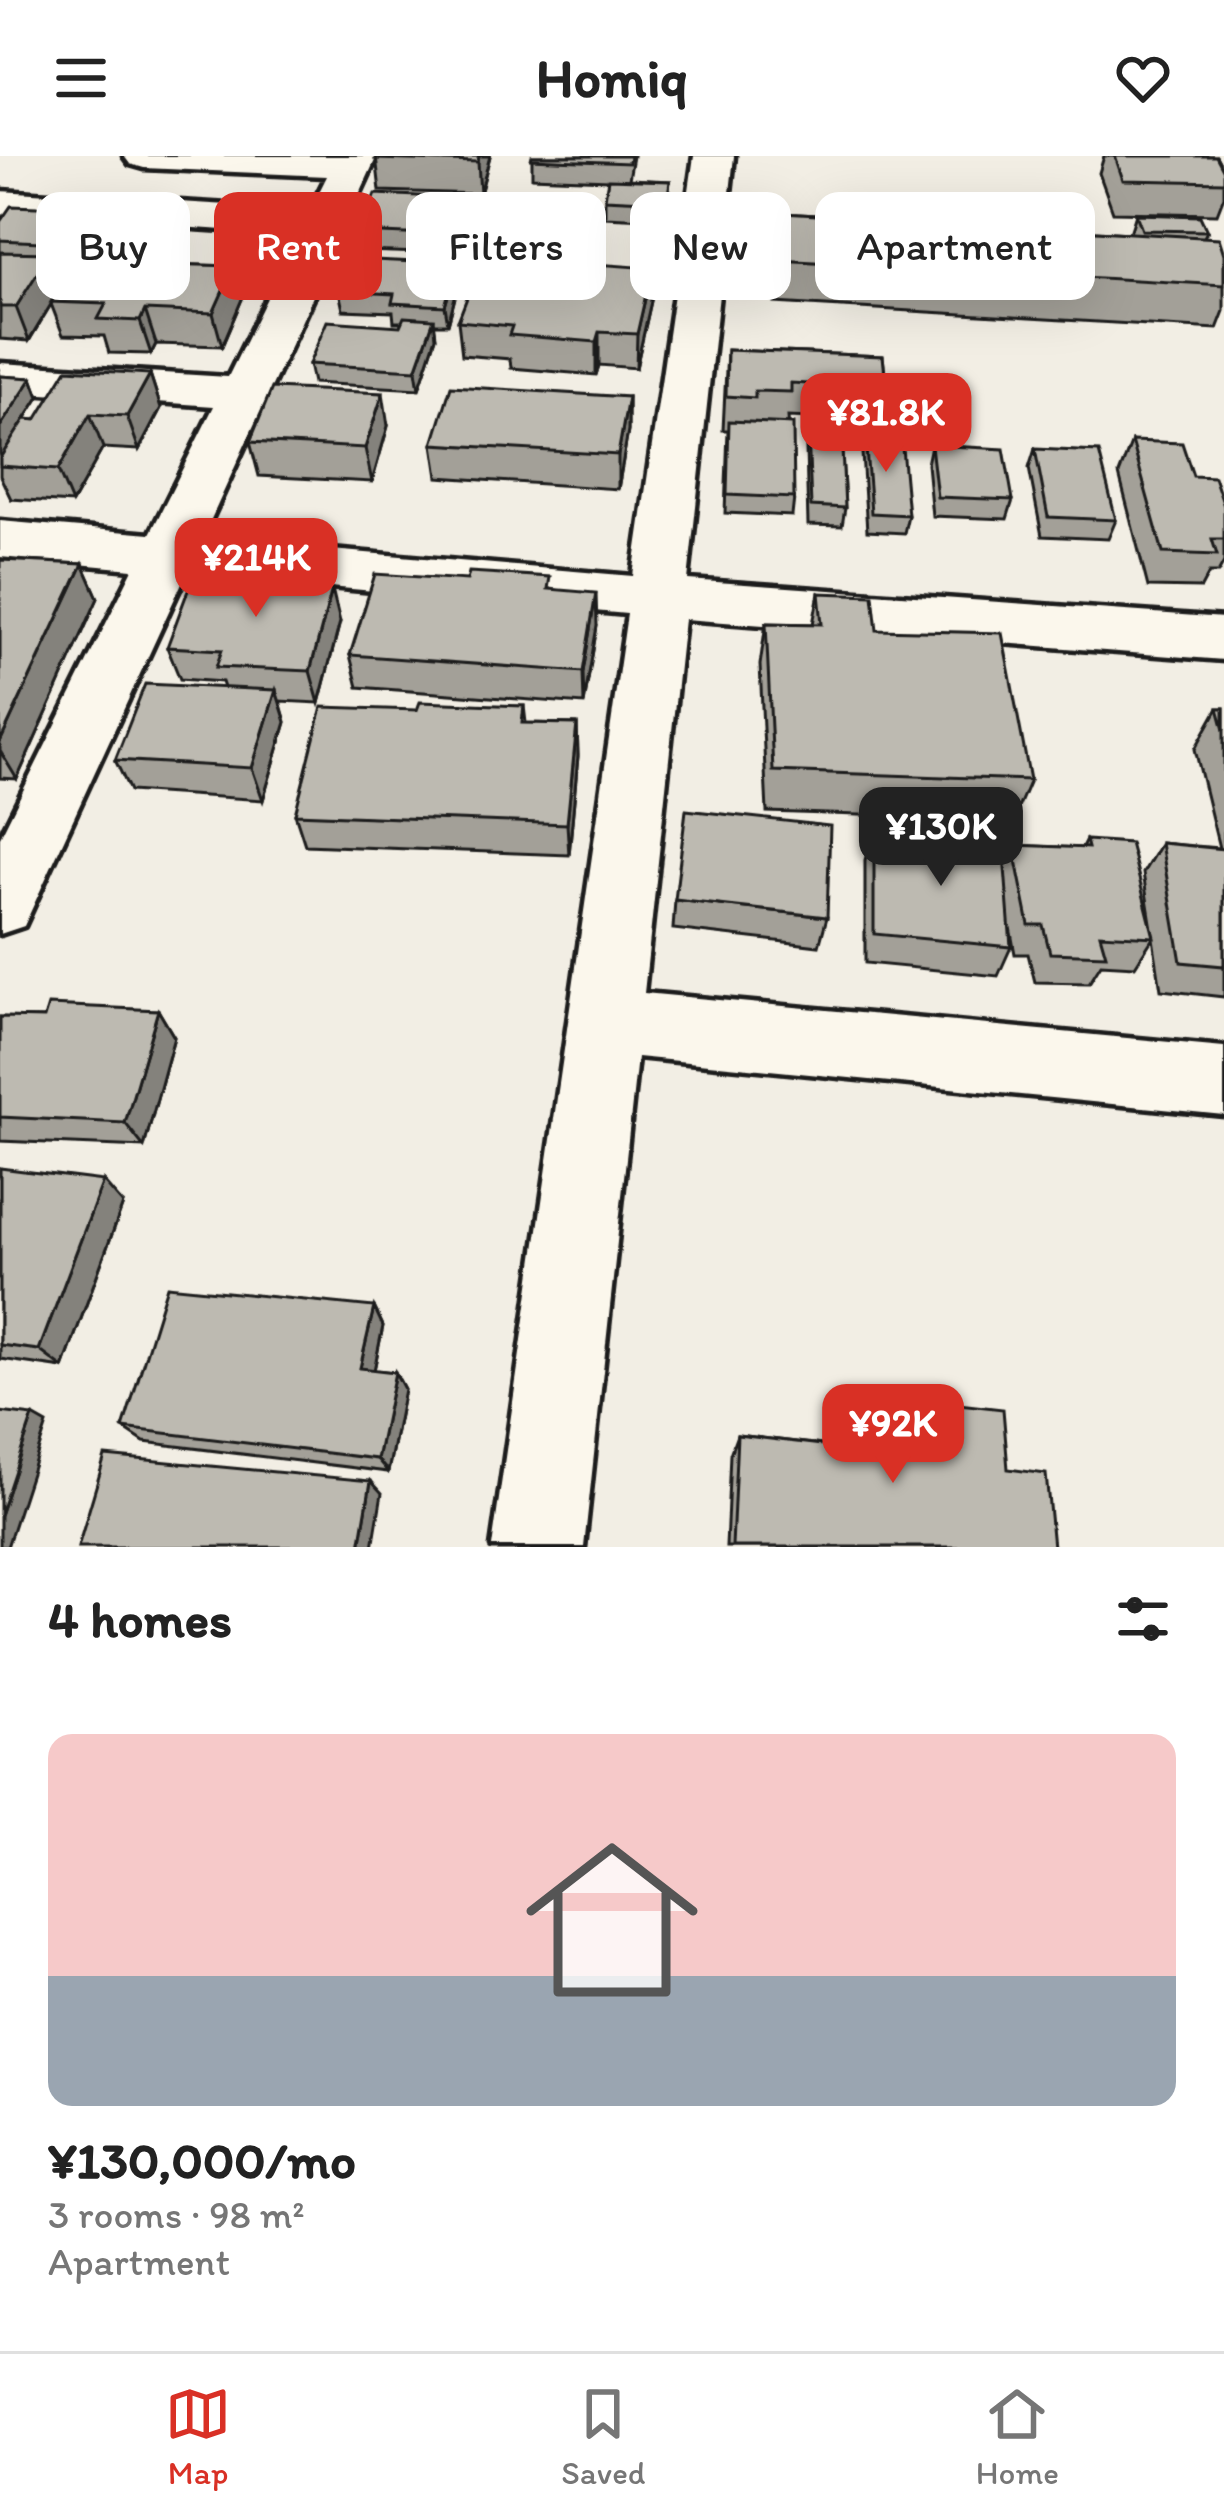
<!DOCTYPE html>
<html lang="en">
<head>
<meta charset="utf-8">
<style>
	:root { --surface:#fff; --page:#f6f6f6; --text:#222; --muted:#767676; --line:#e0e0e0; --accent:#d93025 }
	body { margin:0; font-family:Itim,sans-serif; background:var(--page); color:var(--text); height:100vh; display:flex; flex-direction:column; font-size:45px; white-space:nowrap }
	* { box-sizing:border-box; margin:0 }
	p { font-size:39px; color:var(--muted) }
	.icon { flex:none; width:66px; height:66px; fill:none; stroke:currentColor; stroke-width:2; stroke-linecap:round; stroke-linejoin:round }
	.map { position:relative; height:1391px; overflow:hidden }
	.drawer { display:flex; flex-direction:column; background:var(--surface); flex:1 }
	.drawer>* { flex:none }
	.top-card { position:absolute; left:36px; top:36px; width:1152px; height:108px; display:flex; gap:24px }
	.price { position:absolute; translate:-50% -102px; padding:0 27px; border-radius:24px; background:var(--accent); color:#fff; font-size:39px; line-height:78px; filter:drop-shadow(0 3px 6px #0008) }
	.price::after { content:''; position:absolute; left:50%; top:72px; width:36px; height:27px; margin-left:-18px; background:inherit; clip-path:polygon(0 0,100% 0,50% 100%) }
	.price.selected { background:#222; color:#fff }
	ul { padding:0; list-style:none }
	li { display:grid; align-content:center; gap:24px; height:636px; padding:0 48px }
	li+li { border-top:3px solid var(--line) }
	li span { display:grid; place-items:center; height:372px; border-radius:24px; color:#555 }
	li>.icon { margin-inline-start:auto }
	span .icon { width:216px; height:216px; fill:#fffc; stroke-width:1 }
	li b { font-size:51px }
	h2 { display:flex; justify-content:space-between; align-items:center; height:144px; padding:0 48px; font-size:51px }
	.chip { padding:0 42px; border-radius:24px; background:var(--surface); box-shadow:0 12px 48px #0002; font-size:42px; line-height:108px }
	.chip.selected { background:var(--accent); color:#fff }
	header { display:flex; justify-content:space-between; align-items:center; height:156px; padding:0 48px; background:var(--surface); font-size:54px; font-weight:700 }
	.menu { display:flex; justify-content:space-around; align-items:center; height:168px; border-top:3px solid var(--line); background:var(--surface); font-size:33px; color:var(--muted) }
	.menu a { display:grid; justify-items:center; gap:6px }
	.menu .selected { color:var(--accent) }
	.map>svg:first-child { display:block }
	.lines { fill:none; stroke-linecap:round; stroke-linejoin:round }
	.minor-casing { stroke:#1c1c1c; stroke-width:9 }
	.minor { fill:#fbf7ec; fill-rule:evenodd }
	.wall { fill:#a3a098; stroke:#1c1c1c; stroke-width:3 }
	.shaded-wall { fill:#84827c; stroke:#1c1c1c; stroke-width:3 }
	.building { fill:#bdbab1; stroke:#1c1c1c; stroke-width:3 }
</style>
</head>
<body>
<header><svg class="icon" aria-label="menu" viewBox="0 0 24 24"><path d="M4 6h16M4 12h16M4 18h16"/></svg>Homiq<svg class="icon" aria-label="heart" viewBox="0 0 24 24"><path d="M12 20l-8-8c-3-5 5-10 8-4 3-6 11-1 8 4z"/></svg></header>
<div class="map">
<svg width="1224" height="1391" viewBox="0 0 1224 1391">
	<rect width="100%" height="100%" fill="#f2eee4"/>
	<filter id="ink" filterUnits="userSpaceOnUse"><feTurbulence type="fractalNoise" baseFrequency=".00833" numOctaves="2"/><feDisplacementMap in="SourceGraphic" scale="24" xChannelSelector="R" yChannelSelector="G"/><feConvolveMatrix kernelMatrix="1 2 1 2 8 2 1 2 1" color-interpolation-filters="sRGB"/></filter>
	<g filter="url(#ink)">
		<g class="lines">
			<!-- minor casing -->
			<g class="minor-casing">
				<path id="minor" d="M124,0H377L202,383L633,420L694,0H734L688,424L1224,462V504L684,463L644,837L1224,891V959L637,901L584,1391H492L627,458L186,418L24,770L0,778V681L133,413L0,401V365L150,378L214,250L0,235V207L228,221L298,79L0,59V35L310,54L327,20L144,12L130,8Z"/>
			</g>
			<!-- minor -->
			<use href="#minor" class="minor"/>
		</g>
		<!-- wall -->
		<g class="wall">
			<path d="M376,0H490L480,38L380,35Z"/>
			<path d="M532,0H633L629,23L670,25L666,64L605,61V43L608,24L532,21Z"/>
			<path d="M1104,0H1216L1224,15V40L1217,58L1113,56L1099,17Z"/>
			<path d="M462,42L464,60L453,98L363,95L360,76Z"/>
			<path d="M154,57L173,75L156,108L234,110L242,143L222,190L156,188L151,198L109,197L104,180L63,179L51,148L29,185L0,183V66L68,70L50,99L61,128L95,97Z"/>
			<path d="M782,57L1130,77L1136,58L1207,75L1204,81L1224,98V155L1217,173L775,147Z"/>
			<path d="M457,108L459,126L448,168H434L436,181L419,233L313,227L309,208L400,170L402,166H394L393,156L343,154L339,135Z"/>
			<path d="M651,145L636,212L599,209L596,219L511,212L510,203L462,199L458,165Z"/>
			<path d="M727,194L883,200L888,247L881,280L908,359L904,377L867,375L862,297L865,280L841,279L845,352L842,370L808,369L806,292L808,274L839,275L838,263L788,261L794,342L792,360L725,357L728,274H723Z"/>
			<path d="M150,218L161,252L139,294L103,292L72,347L11,343L0,320V220L32,222L39,241L25,263L36,264Z"/>
			<path d="M628,241V275L618,333L438,321L433,288Z"/>
			<path d="M388,270L372,326L259,320L250,286Z"/>
			<path d="M1132,285L1193,320L1224,350V406L1218,417H1209L1201,432L1148,431L1119,318Z"/>
			<path d="M931,289L1013,344L1007,363L932,360L927,308Z"/>
			<path d="M1035,293L1116,364L1108,383L1042,380L1029,312Z"/>
			<path d="M0,404L83,408L98,442L17,623L0,622Z"/>
			<path d="M309,432L340,466L319,547L280,545L286,566L263,644L130,635L115,604L224,532L222,526L180,523L167,491Z"/>
			<path d="M550,433L597,470L584,548L358,531L350,499Z"/>
			<path d="M819,437L877,474L1030,624L1013,664L767,656L760,509L766,467L813,468Z"/>
			<path d="M524,550L526,567L577,568L578,600L569,699L305,689L295,658L417,554Z"/>
			<path d="M1218,552H1224V841L1161,834L1153,782L1135,810L1101,808L1089,827L1035,826L1028,798H1015L1010,771L1011,791L998,820L865,807V704L874,674L1005,709L1013,689L1082,692L1086,684L1152,773L1143,717L1161,687L1219,692L1195,593Z"/>
			<path d="M675,744L827,761L819,790L673,773Z"/>
			<path d="M158,854L174,881L144,991L0,985V861L44,862Z"/>
			<path d="M0,1012L123,1048L63,1212L0,1203Z"/>
			<path d="M374,1151L383,1170L374,1214L395,1216L404,1233L388,1316L144,1286L123,1272Z"/>
			<path d="M880,1239L1008,1313L1053,1391H726L730,1298L737,1279L866,1294V1259Z"/>
		</g>
		<!-- shaded-wall -->
		<g class="shaded-wall">
			<path d="M479,0H490L480,38L478,6Z"/>
			<path d="M462,42L464,60L453,98L451,80Z"/>
			<path d="M62,52L68,70L50,99L62,130L29,185L16,151L46,102L40,86Z"/>
			<path d="M167,57L173,75L150,120L144,102Z"/>
			<path d="M457,108L459,126L448,168L445,150Z"/>
			<path d="M234,110L242,143L222,190L213,157Z"/>
			<path d="M652,112L651,145L636,212L637,178Z"/>
			<path d="M145,154L156,188L151,198L140,165Z"/>
			<path d="M434,163L436,181L419,233L416,214Z"/>
			<path d="M599,176V209L596,219V186Z"/>
			<path d="M150,218L161,252L139,294L127,260Z"/>
			<path d="M32,222L39,241L0,303V271Z"/>
			<path d="M383,237L388,270L372,326L365,292Z"/>
			<path d="M628,241V275L618,333V299Z"/>
			<path d="M90,258L103,292L72,347L58,314Z"/>
			<path d="M302,405L310,438L294,431Z"/>
			<path d="M83,408L98,442L17,623L0,595V586Z"/>
			<path d="M332,433L340,466L319,547L310,515Z"/>
			<path d="M596,437L597,470L584,548L583,516Z"/>
			<path d="M276,534L286,566L263,644L252,612Z"/>
			<path d="M577,568L578,600L569,699L567,668Z"/>
			<path d="M158,854L174,881L144,991L125,967Z"/>
			<path d="M103,1025L123,1048L63,1212L39,1194Z"/>
			<path d="M374,1151L383,1170L371,1229L360,1212Z"/>
			<path d="M395,1216L404,1233L388,1316L377,1303Z"/>
			<path d="M33,1260L47,1268L7,1391H0V1359Z"/>
			<path d="M371,1325L382,1337L373,1391H360Z"/>
		</g>
		<!-- building -->
		<g class="building">
			<path d="M376,0H479L478,6L375,3Z"/>
			<path d="M532,0H630L629,7L531,3Z"/>
			<path d="M1115,0H1216L1224,15V26L1123,24Z"/>
			<path d="M608,23L670,25L667,46L605,43Z"/>
			<path d="M375,38L462,42L451,80L360,76Z"/>
			<path d="M122,49L152,50L148,57H167L144,102L135,101L134,98L95,97Z"/>
			<path d="M11,50L62,52L40,86L0,84V66Z"/>
			<path d="M782,57L1219,82L1224,98V129L779,104Z"/>
			<path d="M1136,58L1200,60L1207,75L1142,74Z"/>
			<path d="M0,96L50,97L16,151H0Z"/>
			<path d="M80,96L134,98L129,107L234,110L213,157L145,154L140,165L98,163L106,148L51,146Z"/>
			<path d="M483,100L652,112L637,178L599,176L596,186L509,179L512,170L458,165Z"/>
			<path d="M352,103L457,108L445,150L392,147L394,138L339,135Z"/>
			<path d="M404,161L434,163L416,214L309,208L327,165L400,170Z"/>
			<path d="M727,194L883,200L888,247L845,245L844,230L791,227V236L755,235V242L726,240Z"/>
			<path d="M67,213L150,218L127,260L90,258L58,314L0,310V302L25,263L36,264Z"/>
			<path d="M0,220L32,222L0,271Z"/>
			<path d="M451,230L628,241L618,299L433,288Z"/>
			<path d="M272,232L383,237L365,292L250,286Z"/>
			<path d="M729,265L793,268L794,342L727,339Z"/>
			<path d="M808,274L841,275L845,352L811,350Z"/>
			<path d="M865,279L901,280L908,359L871,357Z"/>
			<path d="M1132,285L1182,287L1193,320L1214,321L1224,350V383H1212L1217,399L1163,397Z"/>
			<path d="M931,289L1004,293L1013,344L937,341Z"/>
			<path d="M1035,293L1099,296L1116,364L1048,361Z"/>
			<path d="M255,403L302,405L294,431L332,433L310,515L216,511L222,494L167,491L190,429L246,431Z"/>
			<path d="M0,404L83,408L0,586Z"/>
			<path d="M469,416L550,421L548,433L596,437L583,516L350,499L375,418L467,424Z"/>
			<path d="M819,437L873,439L877,474L1002,477L1030,624L773,615L766,467L822,468Z"/>
			<path d="M145,528L276,534L252,612L115,604Z"/>
			<path d="M420,546L524,550L522,567L577,568L567,668L295,658L322,551L417,554Z"/>
			<path d="M1218,552H1224V574Z"/>
			<path d="M686,654L830,670L827,761L675,744Z"/>
			<path d="M874,674L1003,685L1011,791L874,778Z"/>
			<path d="M1086,684L1130,687L1154,781L1100,778L1106,799L1050,797L1043,769H1029L1013,689L1088,692Z"/>
			<path d="M1161,687L1224,693V810L1181,806Z"/>
			<path d="M48,849L158,854L125,967L0,961V861L44,862Z"/>
			<path d="M0,1012L103,1025L39,1194L0,1189Z"/>
			<path d="M167,1130L374,1151L360,1212L395,1216L377,1303L123,1272Z"/>
			<path d="M880,1239L1003,1253L1008,1313L1046,1318L1053,1391H732L737,1279L882,1296Z"/>
			<path d="M0,1256L33,1260L0,1359Z"/>
			<path d="M105,1300L371,1325L360,1391H78Z"/>
		</g>
	</g>
</svg>
<b class="price" style="left:886px;top:319px">¥81.8K</b>
<b class="price" style="left:256px;top:464px">¥214K</b>
<b class="price selected" style="left:941px;top:733px">¥130K</b>
<b class="price" style="left:893px;top:1330px">¥92K</b>
<div class="top-card">
<a class="chip">Buy</a>
<a class="chip selected">Rent</a>
<a class="chip">Filters</a>
<a class="chip">New</a>
<a class="chip">Apartment</a>
</div>
</div>
<section class="drawer">
<h2>4 homes<svg class="icon" aria-label="filters" viewBox="0 0 24 24"><path d="M4 7h16M4 17h16"/><circle cx="9" cy="7" r="2"/><circle cx="15" cy="17" r="2"/></svg></h2>
<ul>
<li><span style="background:linear-gradient(#f6c9c9 65%,#9aa5b1 0)"><svg class="icon" aria-label="home" viewBox="0 0 24 24"><path d="M3 11l9-7 9 7M6 9v11h12V9"/></svg></span><div><b>¥130,000/mo</b><p>3 rooms · 98 m²</p><p>Apartment</p></div></li>
</ul>
</section>
<nav class="menu">
<a class="selected"><svg class="icon" aria-label="map" viewBox="0 0 24 24"><path d="M3 6l6-2 6 2 6-2v14l-6 2-6-2-6 2zM9 4v14M15 6v14"/></svg>Map</a>
<a><svg class="icon" aria-label="saved" viewBox="0 0 24 24"><path d="M7 4h10v16l-5-4-5 4z"/></svg>Saved</a>
<a><svg class="icon" aria-label="home" viewBox="0 0 24 24"><path d="M3 11l9-7 9 7M6 9v11h12V9"/></svg>Home</a>
</nav>
</body>
</html>
